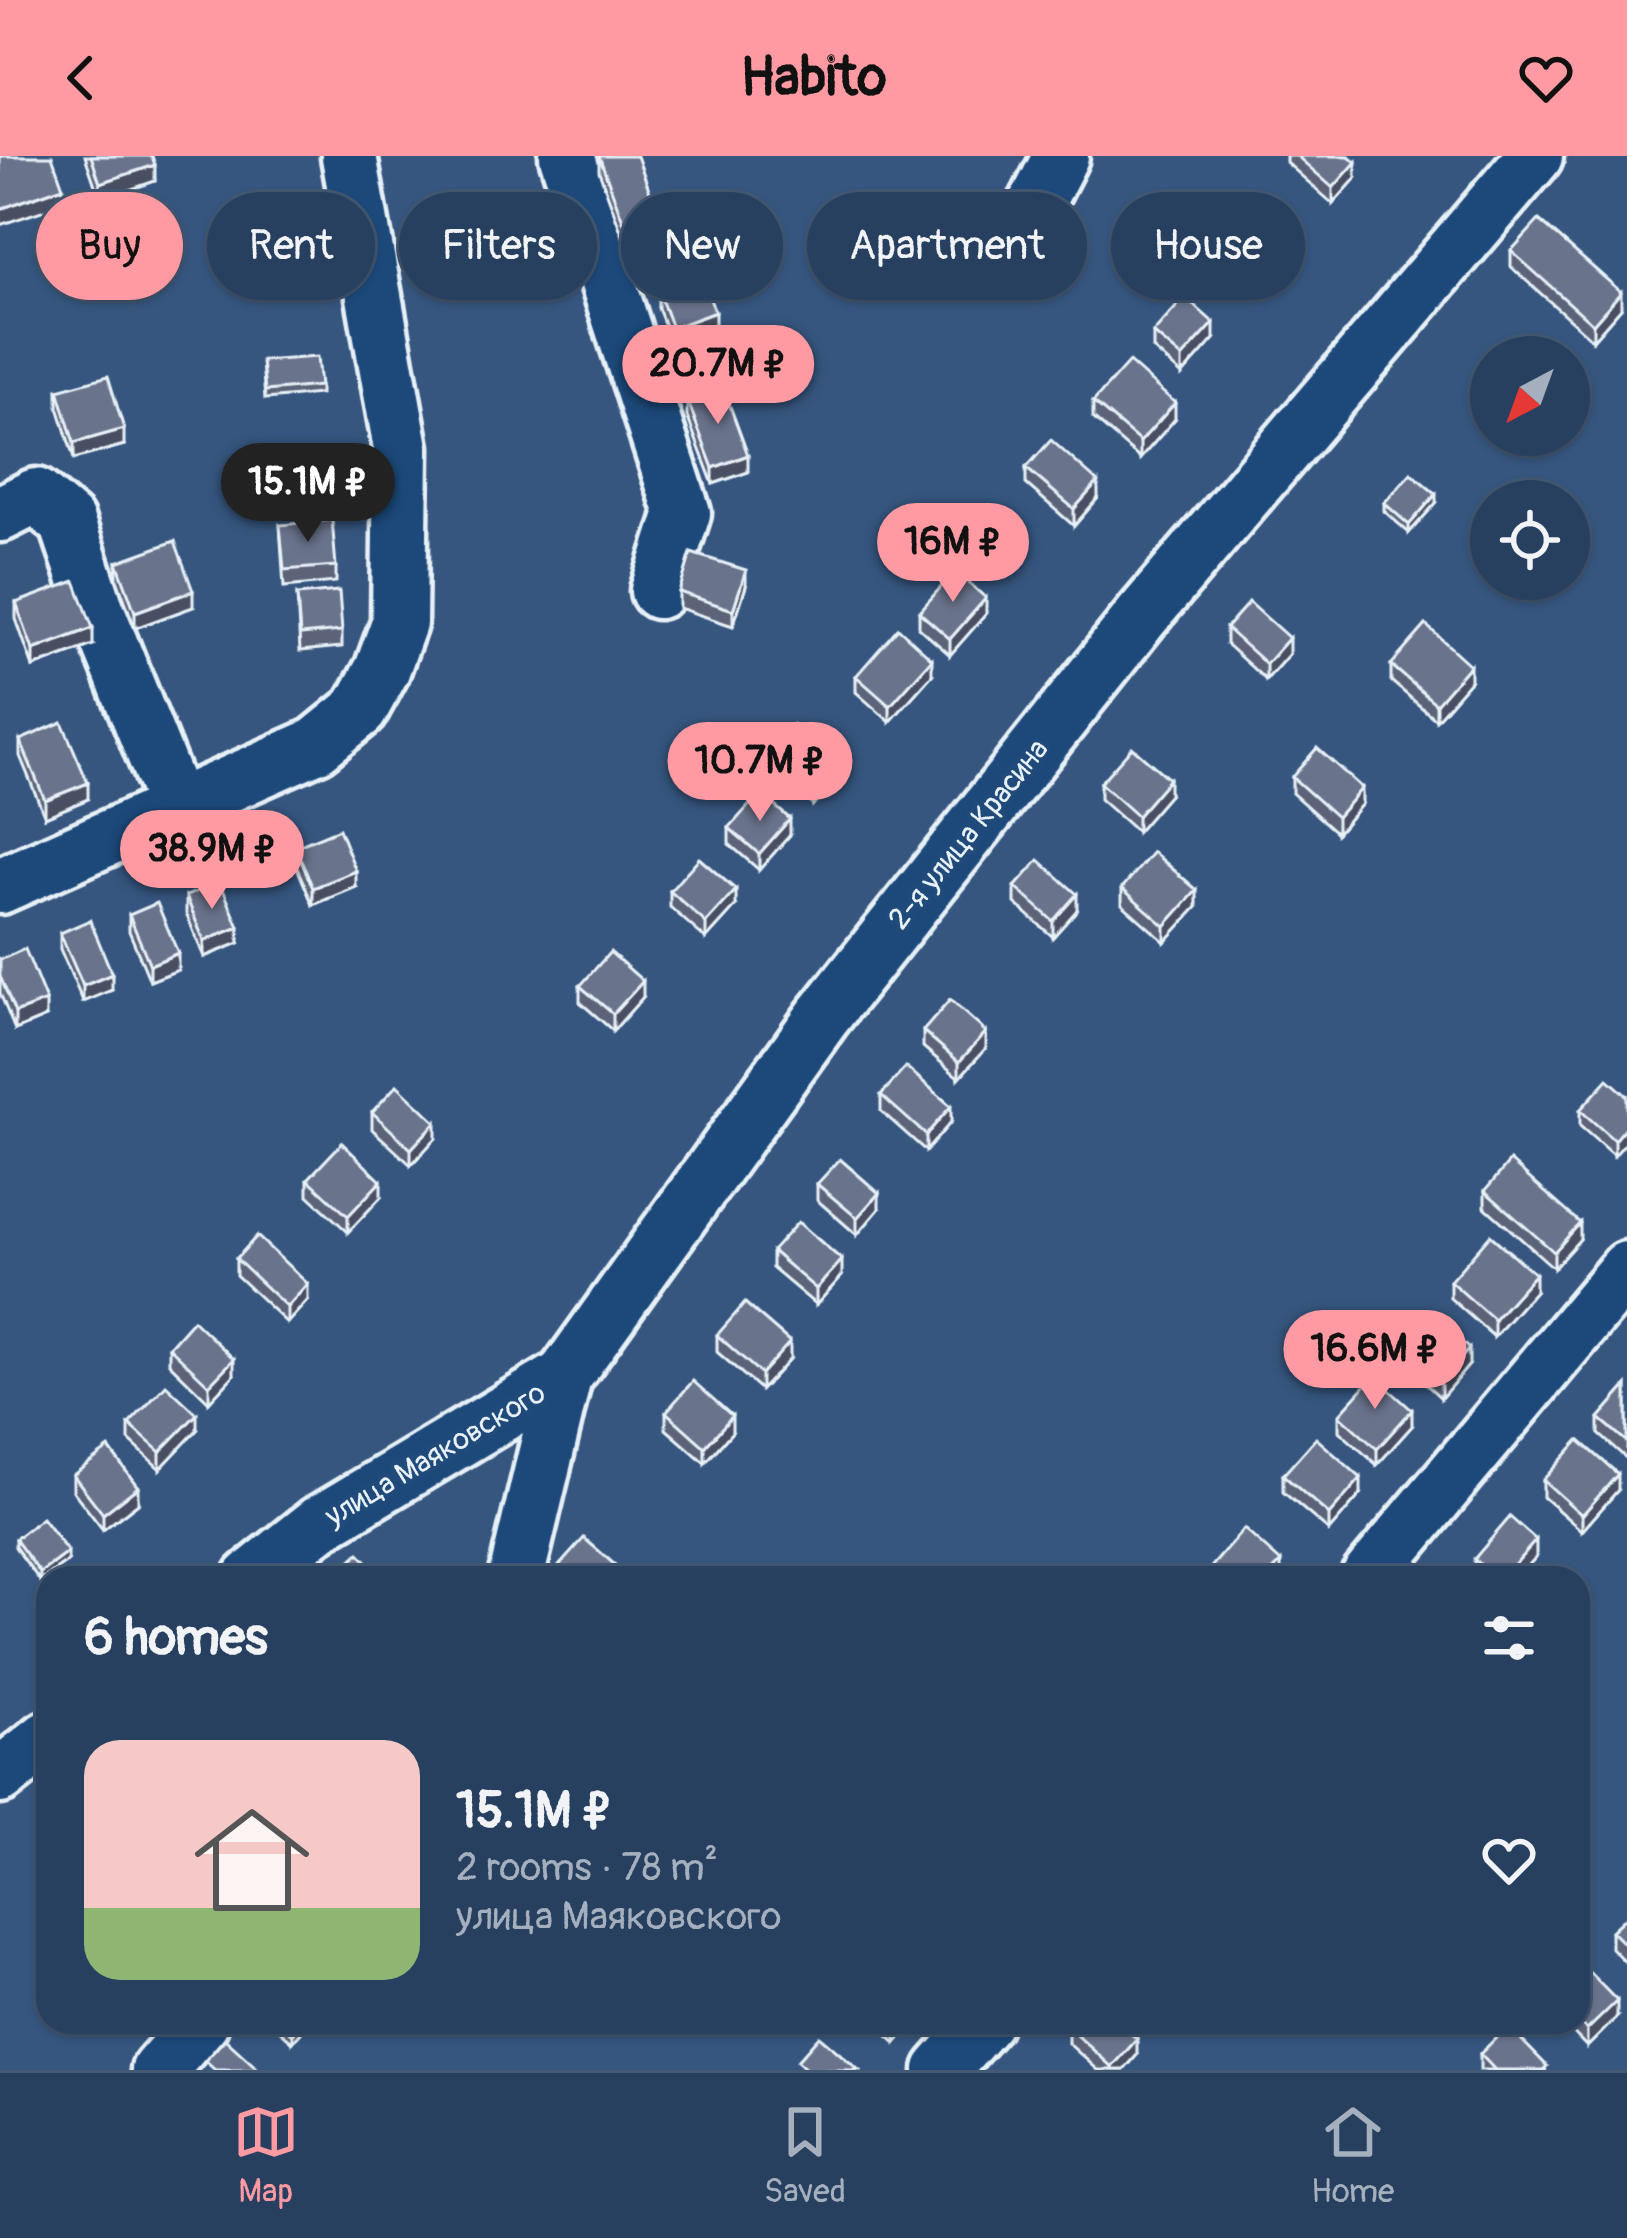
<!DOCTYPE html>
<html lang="en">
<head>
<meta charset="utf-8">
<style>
	:root { --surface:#28405f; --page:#344b68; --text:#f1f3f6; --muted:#a5afbd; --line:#445974; --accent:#ff9aa2 }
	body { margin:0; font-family:Pangolin,sans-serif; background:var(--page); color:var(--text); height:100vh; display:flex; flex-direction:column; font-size:45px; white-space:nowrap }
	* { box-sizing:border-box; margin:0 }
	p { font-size:39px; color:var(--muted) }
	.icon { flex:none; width:66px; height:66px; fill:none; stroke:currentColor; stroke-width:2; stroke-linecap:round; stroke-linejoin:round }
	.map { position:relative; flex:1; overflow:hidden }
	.details { position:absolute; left:36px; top:1410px; width:1554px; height:468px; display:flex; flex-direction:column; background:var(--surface); border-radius:36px; box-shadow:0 3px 9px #0004,0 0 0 3px var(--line) }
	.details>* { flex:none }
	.hud { position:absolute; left:36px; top:36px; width:1557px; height:108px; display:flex; gap:24px }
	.needle { width:78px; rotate:221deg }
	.buttons { position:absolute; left:1470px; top:180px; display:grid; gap:24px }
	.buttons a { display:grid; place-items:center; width:120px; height:120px; border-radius:50%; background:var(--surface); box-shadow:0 3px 9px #0004,0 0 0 3px var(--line); font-size:60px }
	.price { position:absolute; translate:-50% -102px; padding:0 27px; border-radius:42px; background:var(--accent); color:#111; font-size:39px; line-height:78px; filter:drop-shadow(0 3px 6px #0008) }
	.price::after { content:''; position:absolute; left:50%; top:72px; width:36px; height:27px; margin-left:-18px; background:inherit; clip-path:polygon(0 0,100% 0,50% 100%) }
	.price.on { background:#222; color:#fff }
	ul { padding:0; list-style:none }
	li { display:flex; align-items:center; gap:36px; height:300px; padding:0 48px }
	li+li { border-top:3px solid var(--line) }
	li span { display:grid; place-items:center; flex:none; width:336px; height:240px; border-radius:36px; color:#555 }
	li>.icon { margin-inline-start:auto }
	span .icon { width:144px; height:144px; fill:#fffc; stroke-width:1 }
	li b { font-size:51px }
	h2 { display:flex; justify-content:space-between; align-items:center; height:144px; padding:0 48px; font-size:51px }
	.pill { padding:0 42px; border-radius:54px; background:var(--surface); box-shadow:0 3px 9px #0004,0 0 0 3px var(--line); font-size:42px; line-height:108px }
	.pill.on { background:var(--accent); color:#111 }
	header { display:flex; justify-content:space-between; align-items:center; height:156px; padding:0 48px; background:var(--accent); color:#111; font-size:54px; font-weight:700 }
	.tabs { display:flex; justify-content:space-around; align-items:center; height:168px; border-top:3px solid var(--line); background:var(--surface); font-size:33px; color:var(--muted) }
	.tabs a { display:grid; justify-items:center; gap:6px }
	.tabs .on { color:var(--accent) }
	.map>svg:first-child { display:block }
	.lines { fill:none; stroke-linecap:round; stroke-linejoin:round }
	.minor-casing { stroke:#e8f1f8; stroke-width:63 }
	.minor { stroke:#1f4a7a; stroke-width:54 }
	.wall { fill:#5b6378; stroke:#e8f1f8; stroke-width:3 }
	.shaded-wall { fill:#4a5062; stroke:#e8f1f8; stroke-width:3 }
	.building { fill:#6a738c; stroke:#e8f1f8; stroke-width:3 }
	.labels { text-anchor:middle; stroke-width:9; stroke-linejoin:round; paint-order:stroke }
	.street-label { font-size:30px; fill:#e8f1f8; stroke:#1f4a7a }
</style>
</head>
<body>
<header><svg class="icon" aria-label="back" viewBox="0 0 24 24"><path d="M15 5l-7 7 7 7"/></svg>Habito<svg class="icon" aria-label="heart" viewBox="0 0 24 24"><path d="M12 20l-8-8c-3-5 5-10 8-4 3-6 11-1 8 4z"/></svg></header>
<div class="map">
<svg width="1627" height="1914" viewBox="0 0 1627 1914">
	<rect width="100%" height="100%" fill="#36567f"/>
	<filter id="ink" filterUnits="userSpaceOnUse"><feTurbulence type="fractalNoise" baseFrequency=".00833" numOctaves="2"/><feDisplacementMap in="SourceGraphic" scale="24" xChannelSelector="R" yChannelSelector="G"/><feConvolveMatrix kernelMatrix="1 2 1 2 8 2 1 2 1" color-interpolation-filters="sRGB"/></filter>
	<g filter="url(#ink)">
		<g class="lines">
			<!-- minor casing -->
			<g class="minor-casing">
				<g id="minor">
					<path d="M567,0L683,357L658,435"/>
					<path d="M1011,97L1061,0"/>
					<path d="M0,358L36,340L67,366L95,450L176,652"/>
					<path d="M0,730L317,589L360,554L382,514L399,467L401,292L349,0"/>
					<path d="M251,1422L320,1367L564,1221"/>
					<path d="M516,1422L564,1221L822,862L1142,460L1535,0"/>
					<path d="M1368,1422L1627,1113"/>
					<path d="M0,1620L48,1582"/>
					<path d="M159,1914L201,1866"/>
					<path d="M942,1914L984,1866"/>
				</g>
			</g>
			<!-- minor -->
			<use href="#minor" class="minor"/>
		</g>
		<!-- wall -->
		<g class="wall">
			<path d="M85,0H152L155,25L100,44Z"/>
			<path d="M599,0L662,85L629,97L599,15Z"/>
			<path d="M1286,0H1349L1356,22L1333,48L1286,6Z"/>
			<path d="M1230,73L1303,92L1272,126L1230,89Z"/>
			<path d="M1511,95L1621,152L1593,184L1511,111Z"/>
			<path d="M658,135L715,172L672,188L658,152Z"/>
			<path d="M1153,177L1214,183L1182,219L1153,193Z"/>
			<path d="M262,205L320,230V238L265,243Z"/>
			<path d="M1491,208V269L1469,249V233Z"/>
			<path d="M58,234L124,289L74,303L58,251Z"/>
			<path d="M687,243L748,316L713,328L687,260Z"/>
			<path d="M1093,246L1175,263L1140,303L1093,262Z"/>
			<path d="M258,302L330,329V345L261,351Z"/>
			<path d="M1026,312L1098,342L1074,370L1026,328Z"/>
			<path d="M1384,347H1436L1409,377L1384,355Z"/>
			<path d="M280,369L336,410V426L284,431Z"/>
			<path d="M117,406L193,451L135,472L117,423Z"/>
			<path d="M746,430L733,470L679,452V436Z"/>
			<path d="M297,439L342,475V491L300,495Z"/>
			<path d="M16,447L93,489L33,511L16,463Z"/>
			<path d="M919,456L986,458L950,499L919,472Z"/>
			<path d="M1226,472L1289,498L1266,524L1226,488Z"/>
			<path d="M1391,509L1470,525L1436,564L1391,525Z"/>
			<path d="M932,519L890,566L856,536V520Z"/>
			<path d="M20,584L88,643L45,661L20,600Z"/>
			<path d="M770,594L836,623L813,649L770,611Z"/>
			<path d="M1292,621L1362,648L1337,677L1292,637Z"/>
			<path d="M1100,627L1169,639L1137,676L1100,643Z"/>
			<path d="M729,672L790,679L759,714L729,688Z"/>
			<path d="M295,691L356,731L313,749L295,707Z"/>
			<path d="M1015,731L1077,754L1053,781L1015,747Z"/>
			<path d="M1122,732L1197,751L1165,786L1122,748Z"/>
			<path d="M670,735L736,750L706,783L670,751Z"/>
			<path d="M186,740L239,787L204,801L186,757Z"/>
			<path d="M129,759L178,814L150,825L129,775Z"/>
			<path d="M60,777L112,834L83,846L60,793Z"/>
			<path d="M0,804L46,861L15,874L0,837Z"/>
			<path d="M580,830L643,841L613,875L580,846Z"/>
			<path d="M923,875L986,892L959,922L923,891Z"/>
			<path d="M881,939L951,966L926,995L881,955Z"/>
			<path d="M1627,940L1614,1000L1580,970V954Z"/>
			<path d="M372,956L436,982L411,1009L372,973Z"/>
			<path d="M308,1023L381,1041L348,1076L308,1039Z"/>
			<path d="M817,1028L879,1053L857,1079L817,1044Z"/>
			<path d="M1485,1035L1580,1083L1554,1112L1485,1051Z"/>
			<path d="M772,1095L842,1120L816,1149L772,1112Z"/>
			<path d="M236,1103L308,1144L287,1167L236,1119Z"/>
			<path d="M1450,1125L1535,1135L1494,1181L1450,1142Z"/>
			<path d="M717,1179L790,1203L761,1234L717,1196Z"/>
			<path d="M1401,1189L1469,1209L1441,1242L1401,1205Z"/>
			<path d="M169,1191L234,1219L209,1246L169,1207Z"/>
			<path d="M1627,1230V1303L1599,1278V1262Z"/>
			<path d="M666,1256L732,1276L705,1307L666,1273Z"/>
			<path d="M1339,1259L1412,1270L1377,1309L1339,1275Z"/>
			<path d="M129,1268L197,1274L160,1313L129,1284Z"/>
			<path d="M73,1319L138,1347L103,1374L73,1335Z"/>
			<path d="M1283,1319L1361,1338L1329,1375L1283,1336Z"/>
			<path d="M1543,1324L1618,1334L1582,1375L1543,1341Z"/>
			<path d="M15,1383L68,1405L40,1425L15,1391Z"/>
			<path d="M1536,1401L1517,1422H1477L1474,1419V1403Z"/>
			<path d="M1627,1760V1808L1611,1792V1775Z"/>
			<path d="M1617,1861L1587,1891L1563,1866H1578Z"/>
			<path d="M270,1866H310L293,1886Z"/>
			<path d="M872,1866H914L896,1887Z"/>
			<path d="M1068,1871L1137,1899L1124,1914H1098L1068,1887Z"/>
			<path d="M1480,1898L1547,1914H1480Z"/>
		</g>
		<!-- shaded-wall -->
		<g class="shaded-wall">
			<path d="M1356,6V22L1333,48V32Z"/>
			<path d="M155,9V25L100,44V27Z"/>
			<path d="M63,31V48L0,69V53Z"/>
			<path d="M662,69V85L629,97V81Z"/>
			<path d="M1303,75V92L1272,126V110Z"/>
			<path d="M1621,136V152L1593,184V168Z"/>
			<path d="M715,156V172L672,188V172Z"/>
			<path d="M1214,167V183L1182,219V202Z"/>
			<path d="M1175,247V263L1140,303V286Z"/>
			<path d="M124,273V289L74,303V287Z"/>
			<path d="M748,299V316L713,328V312Z"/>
			<path d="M1098,326V342L1074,370V353Z"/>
			<path d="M1436,338V347L1409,377V369Z"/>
			<path d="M746,414V430L733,470V454Z"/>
			<path d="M193,435V451L135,472V456Z"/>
			<path d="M986,442V458L950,499V483Z"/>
			<path d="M93,472V489L33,511V494Z"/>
			<path d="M1289,482V498L1266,524V508Z"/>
			<path d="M932,503V519L890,566V550Z"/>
			<path d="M1470,509V525L1436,564V548Z"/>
			<path d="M836,606V623L813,649V632Z"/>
			<path d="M1169,623V639L1137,676V660Z"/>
			<path d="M88,627V643L45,661V644Z"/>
			<path d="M1362,632V648L1337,677V661Z"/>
			<path d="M790,663V679L759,714V698Z"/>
			<path d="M356,715V731L313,749V732Z"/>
			<path d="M736,734V750L706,783V767Z"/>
			<path d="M1197,734V751L1165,786V770Z"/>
			<path d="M1077,738V754L1053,781V765Z"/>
			<path d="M239,771V787L204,801V785Z"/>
			<path d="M178,797V814L150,825V809Z"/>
			<path d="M112,818V834L83,846V830Z"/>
			<path d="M643,825V841L613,875V858Z"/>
			<path d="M46,845V861L15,874V857Z"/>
			<path d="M986,876V892L959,922V906Z"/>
			<path d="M951,950V966L926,995V979Z"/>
			<path d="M436,966V982L411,1009V993Z"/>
			<path d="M1627,969V985L1614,1000V984Z"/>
			<path d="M381,1025V1041L348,1076V1060Z"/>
			<path d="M879,1037V1053L857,1079V1062Z"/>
			<path d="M1580,1067V1083L1554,1112V1096Z"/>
			<path d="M842,1104V1120L816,1149V1133Z"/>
			<path d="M1535,1118V1135L1494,1181V1164Z"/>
			<path d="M308,1128V1144L287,1167V1151Z"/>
			<path d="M790,1186V1203L761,1234V1218Z"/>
			<path d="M1469,1193V1209L1441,1242V1225Z"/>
			<path d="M234,1203V1219L209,1246V1229Z"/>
			<path d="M1412,1254V1270L1377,1309V1293Z"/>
			<path d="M197,1258V1274L160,1313V1296Z"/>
			<path d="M732,1260V1276L705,1307V1291Z"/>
			<path d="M1618,1318V1334L1582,1375V1359Z"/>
			<path d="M1361,1322V1338L1329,1375V1359Z"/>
			<path d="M138,1331V1347L103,1374V1358Z"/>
			<path d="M1536,1384V1401L1517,1422H1503Z"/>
			<path d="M68,1396V1405L40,1425V1417Z"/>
			<path d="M1281,1406V1422H1266Z"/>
			<path d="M1617,1845V1861L1587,1891V1874Z"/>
			<path d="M303,1866H310L293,1886V1878Z"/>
			<path d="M900,1866H914L896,1887V1871Z"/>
			<path d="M1137,1883V1899L1124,1914H1112V1911Z"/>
		</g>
		<!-- building -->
		<g class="building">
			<path d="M0,0H52L63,31L0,53Z"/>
			<path d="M91,0H152L155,9L100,27Z"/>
			<path d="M599,0H637L662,69L629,81Z"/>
			<path d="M1297,0H1349L1356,6L1333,32Z"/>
			<path d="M1261,38L1303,75L1272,110L1230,73Z"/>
			<path d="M1539,64L1621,136L1593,168L1511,95Z"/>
			<path d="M701,120L715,156L672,172L658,135Z"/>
			<path d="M1185,141L1214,167L1182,202L1153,177Z"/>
			<path d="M1503,194L1510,201H1497Z"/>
			<path d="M317,201L320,230L265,235L262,205Z"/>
			<path d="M1129,206L1175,247L1140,286L1093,246Z"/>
			<path d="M1491,208V253L1469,233Z"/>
			<path d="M108,220L124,273L74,287L58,234Z"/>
			<path d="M723,231L748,299L713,312L687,243Z"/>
			<path d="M1051,284L1098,326L1074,353L1026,312Z"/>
			<path d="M327,296L330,329L261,334L258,302Z"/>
			<path d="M1411,317L1436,338L1409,369L1384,347Z"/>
			<path d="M332,364L336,410L284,414L280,369Z"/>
			<path d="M175,385L193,435L135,456L117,406Z"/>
			<path d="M691,397L746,414L733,454L679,436Z"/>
			<path d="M955,415L986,442L950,483L919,456Z"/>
			<path d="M75,425L93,472L33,494L16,447Z"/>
			<path d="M339,435L342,475L300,479L297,439Z"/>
			<path d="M1249,446L1289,482L1266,508L1226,472Z"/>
			<path d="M1426,469L1470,509L1436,548L1391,509Z"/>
			<path d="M898,472L932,503L890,550L856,520Z"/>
			<path d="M62,566L88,627L45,644L20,584Z"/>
			<path d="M793,568L836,606L813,632L770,594Z"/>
			<path d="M1132,591L1169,623L1137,660L1100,627Z"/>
			<path d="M1317,592L1362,632L1337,661L1292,621Z"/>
			<path d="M760,637L790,663L759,698L729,672Z"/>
			<path d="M339,673L356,715L313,732L295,691Z"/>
			<path d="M1153,696L1197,734L1165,770L1122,732Z"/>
			<path d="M699,702L736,734L706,767L670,735Z"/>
			<path d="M1039,704L1077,738L1053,765L1015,731Z"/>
			<path d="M220,726L239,771L204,785L186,740Z"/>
			<path d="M157,747L178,797L150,809L129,759Z"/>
			<path d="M90,764L112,818L83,830L60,777Z"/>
			<path d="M25,793L46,845L15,857L0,820V804Z"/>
			<path d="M610,796L643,825L613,858L580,830Z"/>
			<path d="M950,844L986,876L959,906L923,875Z"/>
			<path d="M906,911L951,950L926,979L881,939Z"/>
			<path d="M1608,923L1627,940V969L1614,984L1580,954Z"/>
			<path d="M397,929L436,966L411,993L372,956Z"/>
			<path d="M342,987L381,1025L348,1060L308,1023Z"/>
			<path d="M840,1003L879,1037L857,1062L817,1028Z"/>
			<path d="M1510,1005L1580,1067L1554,1096L1485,1035Z"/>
			<path d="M798,1066L842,1104L816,1133L772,1095Z"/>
			<path d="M1490,1079L1535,1118L1494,1164L1450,1125Z"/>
			<path d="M257,1080L308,1128L287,1151L236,1103Z"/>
			<path d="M745,1147L790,1186L761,1218L717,1179Z"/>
			<path d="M1429,1157L1469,1193L1441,1225L1401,1189Z"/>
			<path d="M193,1164L234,1203L209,1229L169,1191Z"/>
			<path d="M1374,1220L1412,1254L1377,1293L1339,1259Z"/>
			<path d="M693,1225L732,1260L705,1291L666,1256Z"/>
			<path d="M166,1229L197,1258L160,1296L129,1268Z"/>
			<path d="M1627,1230V1286L1599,1262Z"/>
			<path d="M1316,1282L1361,1322L1329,1359L1283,1319Z"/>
			<path d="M1579,1284L1618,1318L1582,1359L1543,1324Z"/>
			<path d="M109,1292L138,1331L103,1358L73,1319Z"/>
			<path d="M1510,1361L1536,1384L1503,1422H1496L1474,1403Z"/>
			<path d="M42,1362L68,1396L40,1417L15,1383Z"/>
			<path d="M1244,1373L1281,1406L1266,1422H1212L1206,1417Z"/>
			<path d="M584,1382L630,1422L549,1421Z"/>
			<path d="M359,1397L383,1422H332Z"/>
			<path d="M1627,1760V1791L1611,1775Z"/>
			<path d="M1581,1808L1617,1845L1587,1874L1578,1865V1810Z"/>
			<path d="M279,1866H303L293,1878Z"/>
			<path d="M1073,1866H1117L1137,1883L1112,1911L1068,1871Z"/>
			<path d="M1508,1870L1547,1910L1543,1914H1495L1480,1898Z"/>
			<path d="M819,1880L859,1914H807L797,1905Z"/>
			<path d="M225,1883L259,1914H215L205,1905Z"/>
		</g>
	</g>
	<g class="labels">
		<!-- street labels -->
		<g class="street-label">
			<text transform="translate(968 678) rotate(-51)" y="10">2-я улица Красина</text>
			<text transform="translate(435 1298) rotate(-31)" y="10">улица Маяковского</text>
		</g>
	</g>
</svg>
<div class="buttons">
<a><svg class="needle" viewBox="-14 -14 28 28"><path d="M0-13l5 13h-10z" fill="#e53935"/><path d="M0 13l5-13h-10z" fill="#a5afbd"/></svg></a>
<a><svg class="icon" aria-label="locate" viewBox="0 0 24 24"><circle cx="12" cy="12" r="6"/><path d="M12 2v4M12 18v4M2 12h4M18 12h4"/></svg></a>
</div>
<b class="price" style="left:718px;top:271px">20.7M ₽</b>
<b class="price on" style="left:308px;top:389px">15.1M ₽</b>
<b class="price" style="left:953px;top:449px">16M ₽</b>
<b class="price" style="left:760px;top:668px">10.7M ₽</b>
<b class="price" style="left:212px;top:756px">38.9M ₽</b>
<b class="price" style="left:1375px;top:1256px">16.6M ₽</b>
<div class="hud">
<a class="pill on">Buy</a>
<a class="pill">Rent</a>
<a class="pill">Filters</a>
<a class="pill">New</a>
<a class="pill">Apartment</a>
<a class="pill">House</a>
</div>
<section class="details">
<h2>6 homes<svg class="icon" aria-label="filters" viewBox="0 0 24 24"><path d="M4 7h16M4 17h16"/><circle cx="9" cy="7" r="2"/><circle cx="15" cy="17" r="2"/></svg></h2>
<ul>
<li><span style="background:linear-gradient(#f6c9c9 70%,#8fb573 0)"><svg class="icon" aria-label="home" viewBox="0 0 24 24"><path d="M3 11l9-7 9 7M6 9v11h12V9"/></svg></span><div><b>15.1M ₽</b><p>2 rooms · 78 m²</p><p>улица Маяковского</p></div><svg class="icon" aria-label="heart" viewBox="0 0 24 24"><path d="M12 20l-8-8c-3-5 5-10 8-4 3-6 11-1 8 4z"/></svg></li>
</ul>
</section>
</div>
<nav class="tabs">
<a class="on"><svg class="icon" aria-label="map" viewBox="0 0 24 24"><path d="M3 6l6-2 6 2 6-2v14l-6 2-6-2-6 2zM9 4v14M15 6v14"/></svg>Map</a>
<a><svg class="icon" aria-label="saved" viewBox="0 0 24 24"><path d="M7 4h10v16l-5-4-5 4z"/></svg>Saved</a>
<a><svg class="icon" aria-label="home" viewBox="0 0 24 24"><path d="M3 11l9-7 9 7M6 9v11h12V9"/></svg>Home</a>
</nav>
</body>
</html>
